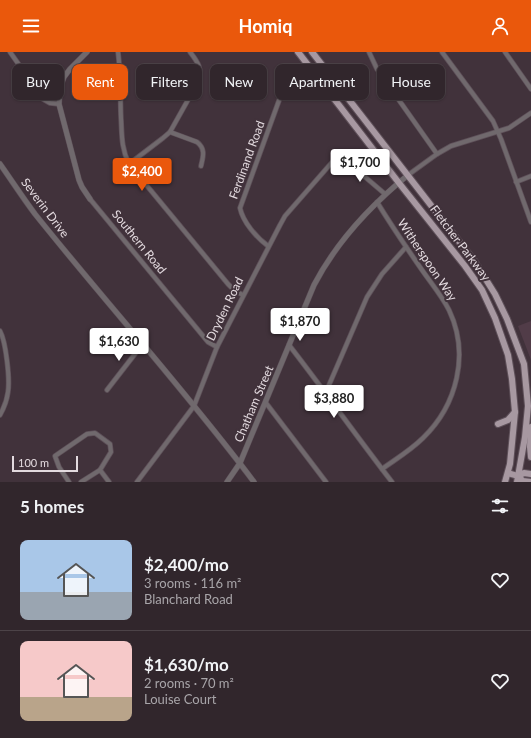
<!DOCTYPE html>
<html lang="en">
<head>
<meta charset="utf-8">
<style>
	:root { --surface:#31262c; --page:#392e34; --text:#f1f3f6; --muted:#a8a5a9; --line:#4c4348; --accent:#ea580c }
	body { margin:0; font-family:Lato,sans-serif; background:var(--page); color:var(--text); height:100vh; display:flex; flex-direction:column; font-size:15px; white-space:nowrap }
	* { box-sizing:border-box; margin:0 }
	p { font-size:13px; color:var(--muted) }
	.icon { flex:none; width:22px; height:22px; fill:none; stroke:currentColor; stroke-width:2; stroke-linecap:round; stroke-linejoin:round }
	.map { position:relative; height:430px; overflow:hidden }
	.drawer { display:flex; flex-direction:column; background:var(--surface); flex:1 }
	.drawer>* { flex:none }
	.banner { position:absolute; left:12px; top:12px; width:507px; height:36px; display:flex; gap:8px }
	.scale { position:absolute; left:12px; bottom:10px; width:66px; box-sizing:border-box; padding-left:4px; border:2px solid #e3dadf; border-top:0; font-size:11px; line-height:14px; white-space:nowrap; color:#e3dadf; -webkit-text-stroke:3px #41323b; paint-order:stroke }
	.price { position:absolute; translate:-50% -34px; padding:0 9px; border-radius:4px; background:#fff; color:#222; font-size:13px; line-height:26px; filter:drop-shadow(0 1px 2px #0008) }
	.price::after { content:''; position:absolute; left:50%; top:24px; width:12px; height:9px; margin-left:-6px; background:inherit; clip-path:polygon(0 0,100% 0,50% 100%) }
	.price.selected { background:var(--accent); color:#fff }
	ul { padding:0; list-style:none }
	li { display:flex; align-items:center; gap:12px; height:100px; padding:0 20px }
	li+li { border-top:1px solid var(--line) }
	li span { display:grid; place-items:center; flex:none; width:112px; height:80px; border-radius:8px; color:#555 }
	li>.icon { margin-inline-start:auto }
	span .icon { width:48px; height:48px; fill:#fffc; stroke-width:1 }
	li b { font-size:17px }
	h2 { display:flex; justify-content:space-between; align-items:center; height:48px; padding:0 20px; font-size:17px }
	.pill { padding:0 14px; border-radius:8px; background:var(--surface); box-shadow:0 1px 3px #0004,0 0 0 1px var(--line); font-size:14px; line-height:36px }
	.pill.selected { background:var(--accent); color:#fff }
	header { display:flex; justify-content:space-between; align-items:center; height:52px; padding:0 20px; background:var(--accent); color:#fff; font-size:18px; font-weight:700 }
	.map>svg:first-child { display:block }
	.built { fill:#513c48 }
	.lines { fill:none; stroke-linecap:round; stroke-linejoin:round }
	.minor-casing { stroke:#5e5059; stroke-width:5.5 }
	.tertiary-casing { stroke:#5e5059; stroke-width:6 }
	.primary-casing { stroke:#5e5059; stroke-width:8 }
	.minor { stroke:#70696d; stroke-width:4 }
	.tertiary { stroke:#70696d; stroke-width:5 }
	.primary { stroke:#a798a1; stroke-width:6 }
	.labels { text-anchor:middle; stroke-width:4; stroke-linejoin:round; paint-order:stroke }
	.street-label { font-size:12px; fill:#e3dadf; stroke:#41323b }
</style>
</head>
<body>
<header><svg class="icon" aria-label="menu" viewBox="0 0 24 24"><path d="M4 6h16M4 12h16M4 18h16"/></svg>Homiq<svg class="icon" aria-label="person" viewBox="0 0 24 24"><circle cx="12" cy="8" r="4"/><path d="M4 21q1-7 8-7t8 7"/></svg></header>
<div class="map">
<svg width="531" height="430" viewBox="0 0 531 430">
	<rect width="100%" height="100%" fill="#41323b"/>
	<!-- built -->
	<path class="built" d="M531,269V308L518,274Z"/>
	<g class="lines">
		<!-- minor casing -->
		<g class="minor-casing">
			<g id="minor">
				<path d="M10,0L43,47L50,51L59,52"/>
				<path d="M118,0C121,22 120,44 121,66C122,82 121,96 129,112L228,232L235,239L243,243"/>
				<path d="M369,0L377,17L437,102"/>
				<path d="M442,0L493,69L501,87L531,170"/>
				<path d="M505,0L531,37"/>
				<path d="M170,80L197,90C206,97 203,105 201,114"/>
				<path d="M129,112L163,86L170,80L198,30C203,18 198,10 190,0"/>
				<path d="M408,123L437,102L451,94L509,76L531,61"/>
				<path d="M516,130L531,124"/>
				<path d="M90,147L208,290L217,295"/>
				<path d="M377,150C391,173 406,195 422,218C431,231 442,244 449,258C470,302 457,353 423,386C411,398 396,407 382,417"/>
				<path d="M268,194C256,185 243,170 240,156L281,43"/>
				<path d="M0,279C6,290 10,327 8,340C7,348 4,356 0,363"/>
				<path d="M289,293C324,338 357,385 392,430"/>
				<path d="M107,338L138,298L143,293"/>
				<path d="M326,340L367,245L382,222L406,195"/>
				<path d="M266,351L326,430"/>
				<path d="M69,430L59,415L55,404L87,382L95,381L110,392L111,400L100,418L109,430"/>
				<path d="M81,430L100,418"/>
				<path d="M137,430L194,354L217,295L280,173L285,164L334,108L339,106L344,107L385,142"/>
			</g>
		</g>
		<!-- tertiary casing -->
		<g class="tertiary-casing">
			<g id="tertiary">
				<path d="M87,0L70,17L64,25L60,36L59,52L79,128L82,135L90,147"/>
				<path d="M0,112C12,129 23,146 35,162C107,252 185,338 254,430"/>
				<path d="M227,430L240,411L314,233C337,189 370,154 408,123"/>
			</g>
		</g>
		<!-- primary casing -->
		<g class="primary-casing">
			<g id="primary">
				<path d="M298,0L399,131L465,214L482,238L495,266L508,303L512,327L515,360L510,412L505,430"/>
				<path d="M312,0L475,210L495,242L507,267L524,312L528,354L525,385L517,430"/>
				<path d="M498,372L508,368L515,360"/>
				<path d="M531,375L530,395L531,405"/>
				<path d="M508,421L518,424L524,421L531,422"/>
				<path d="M518,424L523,429L531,430"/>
			</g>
		</g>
		<!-- minor -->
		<use href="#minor" class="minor"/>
		<!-- tertiary -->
		<use href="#tertiary" class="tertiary"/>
		<!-- primary -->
		<use href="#primary" class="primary"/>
	</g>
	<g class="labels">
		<!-- street labels -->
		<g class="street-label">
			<text transform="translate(247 108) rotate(-70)" y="4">Ferdinand Road</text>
			<text transform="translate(45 156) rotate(53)" y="4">Severin Drive</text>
			<text transform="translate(139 190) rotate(51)" y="4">Southern Road</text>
			<text transform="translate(460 191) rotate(53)" y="4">Fletcher Parkway</text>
			<text transform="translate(427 208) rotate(56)" y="4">Witherspoon Way</text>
			<text transform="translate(225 257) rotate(-64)" y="4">Dryden Road</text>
			<text transform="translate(254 352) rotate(-67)" y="4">Chatham Street</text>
		</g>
	</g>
</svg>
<div class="scale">100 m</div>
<b class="price" style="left:360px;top:131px">$1,700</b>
<b class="price selected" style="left:142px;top:140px">$2,400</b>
<b class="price" style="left:300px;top:290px">$1,870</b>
<b class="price" style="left:119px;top:310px">$1,630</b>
<b class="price" style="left:334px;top:367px">$3,880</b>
<div class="banner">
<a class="pill">Buy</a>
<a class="pill selected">Rent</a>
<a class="pill">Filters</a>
<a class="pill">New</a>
<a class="pill">Apartment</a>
<a class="pill">House</a>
</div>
</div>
<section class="drawer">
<h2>5 homes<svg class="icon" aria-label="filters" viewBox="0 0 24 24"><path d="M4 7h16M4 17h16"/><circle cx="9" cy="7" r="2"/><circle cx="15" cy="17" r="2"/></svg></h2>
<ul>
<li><span style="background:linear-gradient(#a9c7e8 65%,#9aa5b1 0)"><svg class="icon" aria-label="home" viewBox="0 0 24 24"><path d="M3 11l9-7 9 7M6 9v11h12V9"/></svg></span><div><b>$2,400/mo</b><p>3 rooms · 116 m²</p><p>Blanchard Road</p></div><svg class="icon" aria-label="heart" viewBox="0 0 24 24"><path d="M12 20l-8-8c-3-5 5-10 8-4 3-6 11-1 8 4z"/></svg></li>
<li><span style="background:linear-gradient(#f6c9c9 70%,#b9a48a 0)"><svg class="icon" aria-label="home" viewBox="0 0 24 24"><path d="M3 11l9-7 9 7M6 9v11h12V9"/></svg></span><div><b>$1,630/mo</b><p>2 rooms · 70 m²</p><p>Louise Court</p></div><svg class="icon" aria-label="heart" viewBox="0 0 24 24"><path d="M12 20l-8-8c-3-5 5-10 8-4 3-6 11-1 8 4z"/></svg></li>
</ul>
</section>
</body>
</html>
